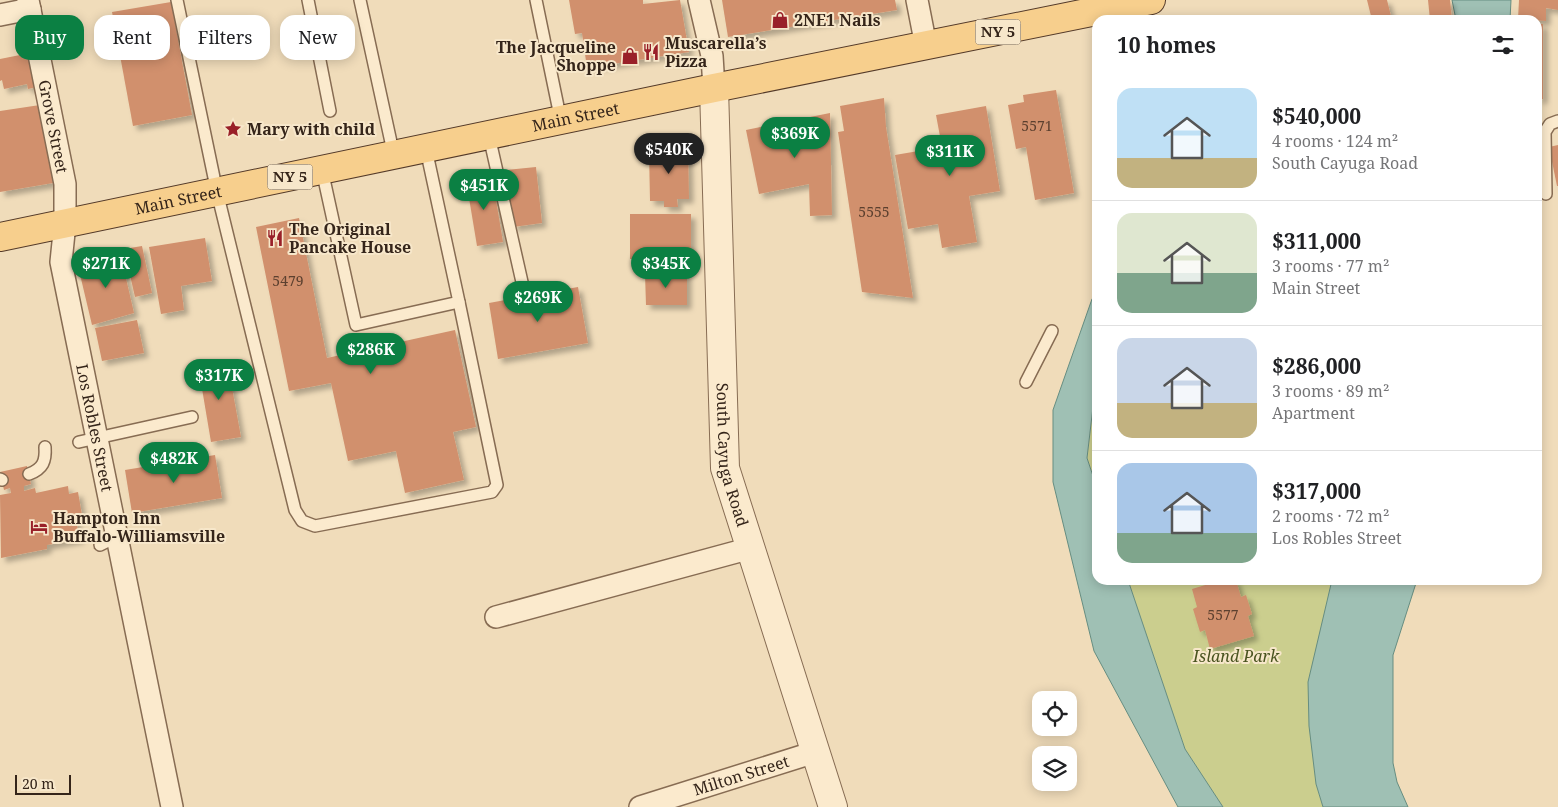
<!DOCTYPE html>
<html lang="en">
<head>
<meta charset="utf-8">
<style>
	:root { --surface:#fff; --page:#f2f2f2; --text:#202124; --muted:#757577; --line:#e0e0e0; --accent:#0b8043 }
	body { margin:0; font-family:"Noto Serif",serif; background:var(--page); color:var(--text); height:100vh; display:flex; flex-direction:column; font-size:19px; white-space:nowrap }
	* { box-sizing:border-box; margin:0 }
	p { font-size:16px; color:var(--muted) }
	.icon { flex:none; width:28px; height:28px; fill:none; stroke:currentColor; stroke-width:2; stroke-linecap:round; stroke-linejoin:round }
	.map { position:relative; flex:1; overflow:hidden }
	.drawer { position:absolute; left:1092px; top:15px; width:450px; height:570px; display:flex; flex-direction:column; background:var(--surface); border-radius:15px; box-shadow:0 2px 12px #0003 }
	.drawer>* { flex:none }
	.hud { position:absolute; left:15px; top:15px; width:475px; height:45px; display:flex; gap:10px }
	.buttons { position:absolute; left:1032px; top:691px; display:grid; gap:10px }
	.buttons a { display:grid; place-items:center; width:45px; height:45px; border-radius:10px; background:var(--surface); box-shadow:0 2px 12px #0003; font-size:25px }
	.scale { position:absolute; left:15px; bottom:12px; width:56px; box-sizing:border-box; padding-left:5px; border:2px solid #35251a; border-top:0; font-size:14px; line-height:18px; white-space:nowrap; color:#35251a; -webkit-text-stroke:4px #f7e7ca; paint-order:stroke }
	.price { position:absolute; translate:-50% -42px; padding:0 11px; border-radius:18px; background:var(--accent); color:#fff; font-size:16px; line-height:32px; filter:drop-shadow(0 1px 2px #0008) }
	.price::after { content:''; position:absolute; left:50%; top:30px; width:15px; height:11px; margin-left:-8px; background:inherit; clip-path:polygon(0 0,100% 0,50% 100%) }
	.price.on { background:#222; color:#fff }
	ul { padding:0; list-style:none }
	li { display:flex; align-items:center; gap:15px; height:125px; padding:0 25px }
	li+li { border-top:1px solid var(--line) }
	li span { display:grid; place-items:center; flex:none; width:140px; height:100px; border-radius:15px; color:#555 }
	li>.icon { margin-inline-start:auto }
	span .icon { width:60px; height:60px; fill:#fffc; stroke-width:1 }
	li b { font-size:21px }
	h2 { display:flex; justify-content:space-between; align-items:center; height:60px; padding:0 25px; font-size:21px }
	.pill { padding:0 18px; border-radius:15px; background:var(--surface); box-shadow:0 2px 12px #0003; font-size:18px; line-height:45px }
	.pill.on { background:var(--accent); color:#fff }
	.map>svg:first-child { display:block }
	.green { fill:#cbce8e }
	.water { fill:#9fc0b4; stroke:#668d81 }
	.building { fill:#d1906d; filter:url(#shadow) }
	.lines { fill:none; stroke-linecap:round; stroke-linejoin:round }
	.service-casing { stroke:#876c53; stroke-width:14 }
	.minor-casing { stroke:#876c53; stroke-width:24 }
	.tertiary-casing { stroke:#876c53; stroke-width:30 }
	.primary-casing { stroke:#543a29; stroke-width:30 }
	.service { stroke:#fbeacd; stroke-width:11 }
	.minor { stroke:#fbeacd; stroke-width:21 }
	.tertiary { stroke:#fbeacd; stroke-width:28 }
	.primary { stroke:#f7cf8d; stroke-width:28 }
	.labels { text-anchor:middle; stroke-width:4; stroke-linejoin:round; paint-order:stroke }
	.number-label { font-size:14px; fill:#5c402f }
	.shield { fill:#f7e7ca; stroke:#6f5f4f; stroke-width:1 }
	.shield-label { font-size:15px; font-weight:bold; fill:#35251a }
	.poi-label { font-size:16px; font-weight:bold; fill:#35251a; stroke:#f7e7ca; text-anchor:start }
	.street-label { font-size:16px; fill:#35251a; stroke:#f7e7ca }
	.park-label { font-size:16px; font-style:italic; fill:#49531f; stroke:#f7e7ca }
</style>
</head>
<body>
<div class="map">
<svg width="1558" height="807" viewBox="0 0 1558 807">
	<defs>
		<filter id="shadow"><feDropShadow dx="4.5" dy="4.5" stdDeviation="2.5" flood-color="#0004"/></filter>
	</defs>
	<rect width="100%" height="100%" fill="#f0dcba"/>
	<!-- green -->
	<g class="green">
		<path d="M1097,396V488L1087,458L1093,407Z"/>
		<path d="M1128,580H1332L1318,645L1316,784L1323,807H1223L1185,749Z"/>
	</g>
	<!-- water -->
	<g class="water">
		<path d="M1452,0H1511L1510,20H1456Z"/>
		<path d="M1097,293V396L1093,407L1087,458L1097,488L1098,580H1128L1185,749L1223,807H1178L1094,651L1053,482V410L1092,299Z"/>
		<path d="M1332,580H1417L1393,655V763L1397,782L1408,807H1323L1316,784L1309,726L1308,682Z"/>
	</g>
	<!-- building -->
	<g class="building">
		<path d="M569,0H643V4L680,0L689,52L587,68L582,33L575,34Z"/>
		<path d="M722,0H895L897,10L728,37Z"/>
		<path d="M1367,0H1387L1392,20H1372Z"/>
		<path d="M1428,0H1450L1452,20H1430Z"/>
		<path d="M1519,0H1558V10L1546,8V21L1518,19Z"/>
		<path d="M171,2L192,115L133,126L112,12Z"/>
		<path d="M1538,24H1543V99L1538,100Z"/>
		<path d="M26,37L37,87L28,89L27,84L4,89L2,80L0,81V59L20,55L17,39Z"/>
		<path d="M1056,90L1074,193L1035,200L1026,147L1016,149L1008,105L1024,102L1023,95Z"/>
		<path d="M884,98L886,127L913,298L862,292L838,132L844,131L840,106Z"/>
		<path d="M40,105L53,183L0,192V111Z"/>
		<path d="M986,106L1000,191L969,196L977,242L942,248L938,224L908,229L895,155L942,147L936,115Z"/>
		<path d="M830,113L832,215L810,216L809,184L759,194L746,130Z"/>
		<path d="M688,142L689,199H677L678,207H664V201H650L649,151Z"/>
		<path d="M1558,145V186H1557L1549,147Z"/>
		<path d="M536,167L542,223L513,227L506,170Z"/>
		<path d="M492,176L503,242L477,246L466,180Z"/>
		<rect x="630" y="214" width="61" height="45"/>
		<path d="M299,218L327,358L455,330L476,427L453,432L464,480L405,493L396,451L348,461L331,383L289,391L256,227Z"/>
		<path d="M205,238L212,281L181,286L184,310L161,314L149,247Z"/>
		<path d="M142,246L152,293L135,297L124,249Z"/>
		<path d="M120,252L134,313L92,325L78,266L104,260L103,256Z"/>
		<path d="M645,274H687V305H646Z"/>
		<path d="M578,287L588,343L498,359L489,303Z"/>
		<path d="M137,320L144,353L102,361L95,328Z"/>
		<path d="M227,360L241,437L211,442L198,365Z"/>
		<path d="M215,455L222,498L132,513L125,470Z"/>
		<path d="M27,466L31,484L24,486V491L35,488L36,493L68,486L69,494L78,492L82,515L75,516L80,539L47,545V549L1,558L0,495L11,493L10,488L4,490L0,472Z"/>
		<path d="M1222,580H1236L1241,597L1246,595L1252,614L1248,616L1254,636L1210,649L1205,630L1200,632L1193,609L1197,607L1192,589Z"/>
	</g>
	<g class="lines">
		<!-- service casing -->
		<g class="service-casing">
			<g id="service">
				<path d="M177,0L217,192L295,510L302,521L315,526L492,492L497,485L459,302"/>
				<path d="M308,0L330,111"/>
				<path d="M360,0L394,156"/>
				<path d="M536,0L561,121"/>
				<path d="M489,136L522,282"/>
				<path d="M322,170L356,325L459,302L426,149"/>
				<path d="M1546,194L1545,132L1550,124L1558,121"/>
				<path d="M1026,382L1052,331"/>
				<path d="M79,442L192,417"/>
				<path d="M29,474C43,469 46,461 45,447"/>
				<path d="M0,479L2,480"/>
				<path d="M100,545L116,537"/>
			</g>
		</g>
		<!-- minor casing -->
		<g class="minor-casing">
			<g id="minor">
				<path id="s1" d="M28,0L65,184V223L61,262L172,807"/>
				<path d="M699,0L712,56L714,88"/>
				<path d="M917,0L926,46"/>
				<path d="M0,15L30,9"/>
				<path d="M496,617L751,548"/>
				<path id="s2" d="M640,807L815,752"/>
			</g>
		</g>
		<!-- tertiary casing -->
		<g class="tertiary-casing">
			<g id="tertiary">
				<path id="s3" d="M714,88L725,468L833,807"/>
			</g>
		</g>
		<!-- primary casing -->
		<g class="primary-casing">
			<g id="primary">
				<path id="s4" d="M0,237L714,88L1151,0"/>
			</g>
		</g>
		<!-- service -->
		<use href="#service" class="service"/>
		<!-- minor -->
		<use href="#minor" class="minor"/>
		<!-- tertiary -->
		<use href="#tertiary" class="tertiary"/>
		<!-- primary -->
		<use href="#primary" class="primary"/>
	</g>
	<!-- icons -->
	<defs>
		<g id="shop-bare" transform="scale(1.35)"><path d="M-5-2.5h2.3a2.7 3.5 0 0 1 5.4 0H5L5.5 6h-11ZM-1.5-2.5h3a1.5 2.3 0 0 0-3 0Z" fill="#992029" stroke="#f7e7ca" stroke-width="2.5" paint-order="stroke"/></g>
		<g id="restaurant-bare" transform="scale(1.35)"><path d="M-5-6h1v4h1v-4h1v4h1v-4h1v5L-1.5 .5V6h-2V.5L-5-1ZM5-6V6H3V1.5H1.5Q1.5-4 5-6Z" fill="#992029" stroke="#f7e7ca" stroke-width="2.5" paint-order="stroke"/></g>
		<g id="sight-bare" transform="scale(1.35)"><path d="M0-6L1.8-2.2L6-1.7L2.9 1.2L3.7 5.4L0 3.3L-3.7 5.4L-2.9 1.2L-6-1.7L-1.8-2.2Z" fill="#992029" stroke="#f7e7ca" stroke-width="2.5" paint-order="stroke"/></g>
		<g id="hotel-bare" transform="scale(1.35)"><path d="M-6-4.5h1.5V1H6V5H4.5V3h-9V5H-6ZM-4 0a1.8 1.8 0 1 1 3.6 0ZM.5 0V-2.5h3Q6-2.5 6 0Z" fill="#992029" stroke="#f7e7ca" stroke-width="2.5" paint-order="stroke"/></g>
	</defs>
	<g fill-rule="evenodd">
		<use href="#shop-bare" x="780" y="20"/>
		<use href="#restaurant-bare" x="651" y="52"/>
		<use href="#shop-bare" x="630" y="56"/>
		<use href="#sight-bare" x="233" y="129"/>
		<use href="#restaurant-bare" x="275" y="238"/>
		<use href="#hotel-bare" x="39" y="527"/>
	</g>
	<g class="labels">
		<!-- number labels -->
		<g class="number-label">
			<text x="1037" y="131">5571</text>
			<text x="874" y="217">5555</text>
			<text x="288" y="286">5479</text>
			<text x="1223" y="620">5577</text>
		</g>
		<!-- shield labels -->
		<g class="shield">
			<rect x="975.5" y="19.5" width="45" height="25" rx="4"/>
			<rect x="267.5" y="164.5" width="45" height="25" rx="4"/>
		</g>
		<g class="shield-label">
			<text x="998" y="37">NY 5</text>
			<text x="290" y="182">NY 5</text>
		</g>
		<!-- poi labels -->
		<g class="poi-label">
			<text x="794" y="26">2NE1 Nails</text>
			<text x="665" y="49">Muscarella’s<tspan x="665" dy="18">Pizza</tspan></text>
			<text x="616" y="53" text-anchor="end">The Jacqueline<tspan x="616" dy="18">Shoppe</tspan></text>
			<text x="247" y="135">Mary with child</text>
			<text x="289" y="235">The Original<tspan x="289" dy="18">Pancake House</tspan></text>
			<text x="53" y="524">Hampton Inn<tspan x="53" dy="18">Buffalo-Williamsville</tspan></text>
		</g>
		<!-- street labels -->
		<g class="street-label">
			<text dy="6" stroke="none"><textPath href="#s4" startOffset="588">Main Street</textPath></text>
			<text dy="6" stroke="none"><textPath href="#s1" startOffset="129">Grove Street</textPath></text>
			<text dy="6" stroke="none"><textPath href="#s4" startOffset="182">Main Street</textPath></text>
			<text dy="6" stroke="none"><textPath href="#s1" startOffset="435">Los Robles Street</textPath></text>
			<text dy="6" stroke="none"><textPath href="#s3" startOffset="368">South Cayuga Road</textPath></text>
			<text dy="6" stroke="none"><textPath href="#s2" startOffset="106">Milton Street</textPath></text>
		</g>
		<!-- park labels -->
		<g class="park-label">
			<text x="1236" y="662">Island Park</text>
		</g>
	</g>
</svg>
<div class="buttons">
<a><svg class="icon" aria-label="locate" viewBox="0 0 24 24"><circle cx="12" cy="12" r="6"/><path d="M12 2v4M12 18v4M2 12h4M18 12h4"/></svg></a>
<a><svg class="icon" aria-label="layers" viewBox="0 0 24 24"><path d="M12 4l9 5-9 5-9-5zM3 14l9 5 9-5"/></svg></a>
</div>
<div class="scale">20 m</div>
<b class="price" style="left:795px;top:159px">$369K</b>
<b class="price on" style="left:669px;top:175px">$540K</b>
<b class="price" style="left:950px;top:177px">$311K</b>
<b class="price" style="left:484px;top:211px">$451K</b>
<b class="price" style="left:106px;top:289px">$271K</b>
<b class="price" style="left:666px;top:289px">$345K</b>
<b class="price" style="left:538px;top:323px">$269K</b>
<b class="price" style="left:371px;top:375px">$286K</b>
<b class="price" style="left:219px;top:401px">$317K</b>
<b class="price" style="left:174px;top:484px">$482K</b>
<div class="hud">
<a class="pill on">Buy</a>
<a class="pill">Rent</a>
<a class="pill">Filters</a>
<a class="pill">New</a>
</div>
<section class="drawer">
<h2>10 homes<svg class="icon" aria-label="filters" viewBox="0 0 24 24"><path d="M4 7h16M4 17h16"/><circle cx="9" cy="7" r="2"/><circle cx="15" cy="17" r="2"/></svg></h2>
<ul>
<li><span style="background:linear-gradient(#bfe0f5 70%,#c2b280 0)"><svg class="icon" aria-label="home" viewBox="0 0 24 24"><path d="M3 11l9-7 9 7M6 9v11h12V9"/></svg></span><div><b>$540,000</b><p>4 rooms · 124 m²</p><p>South Cayuga Road</p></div></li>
<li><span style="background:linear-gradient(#dfe7d0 60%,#7fa58c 0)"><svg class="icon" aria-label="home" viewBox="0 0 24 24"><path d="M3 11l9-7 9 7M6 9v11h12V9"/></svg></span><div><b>$311,000</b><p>3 rooms · 77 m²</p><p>Main Street</p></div></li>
<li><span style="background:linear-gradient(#c9d6e8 65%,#c2b280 0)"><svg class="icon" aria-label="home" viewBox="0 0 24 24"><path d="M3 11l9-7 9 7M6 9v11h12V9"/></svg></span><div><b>$286,000</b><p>3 rooms · 89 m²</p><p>Apartment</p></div></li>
<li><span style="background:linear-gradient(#a9c7e8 70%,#7fa58c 0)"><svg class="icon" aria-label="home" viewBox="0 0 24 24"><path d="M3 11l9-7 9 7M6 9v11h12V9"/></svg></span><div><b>$317,000</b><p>2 rooms · 72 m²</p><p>Los Robles Street</p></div></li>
</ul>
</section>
</div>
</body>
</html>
